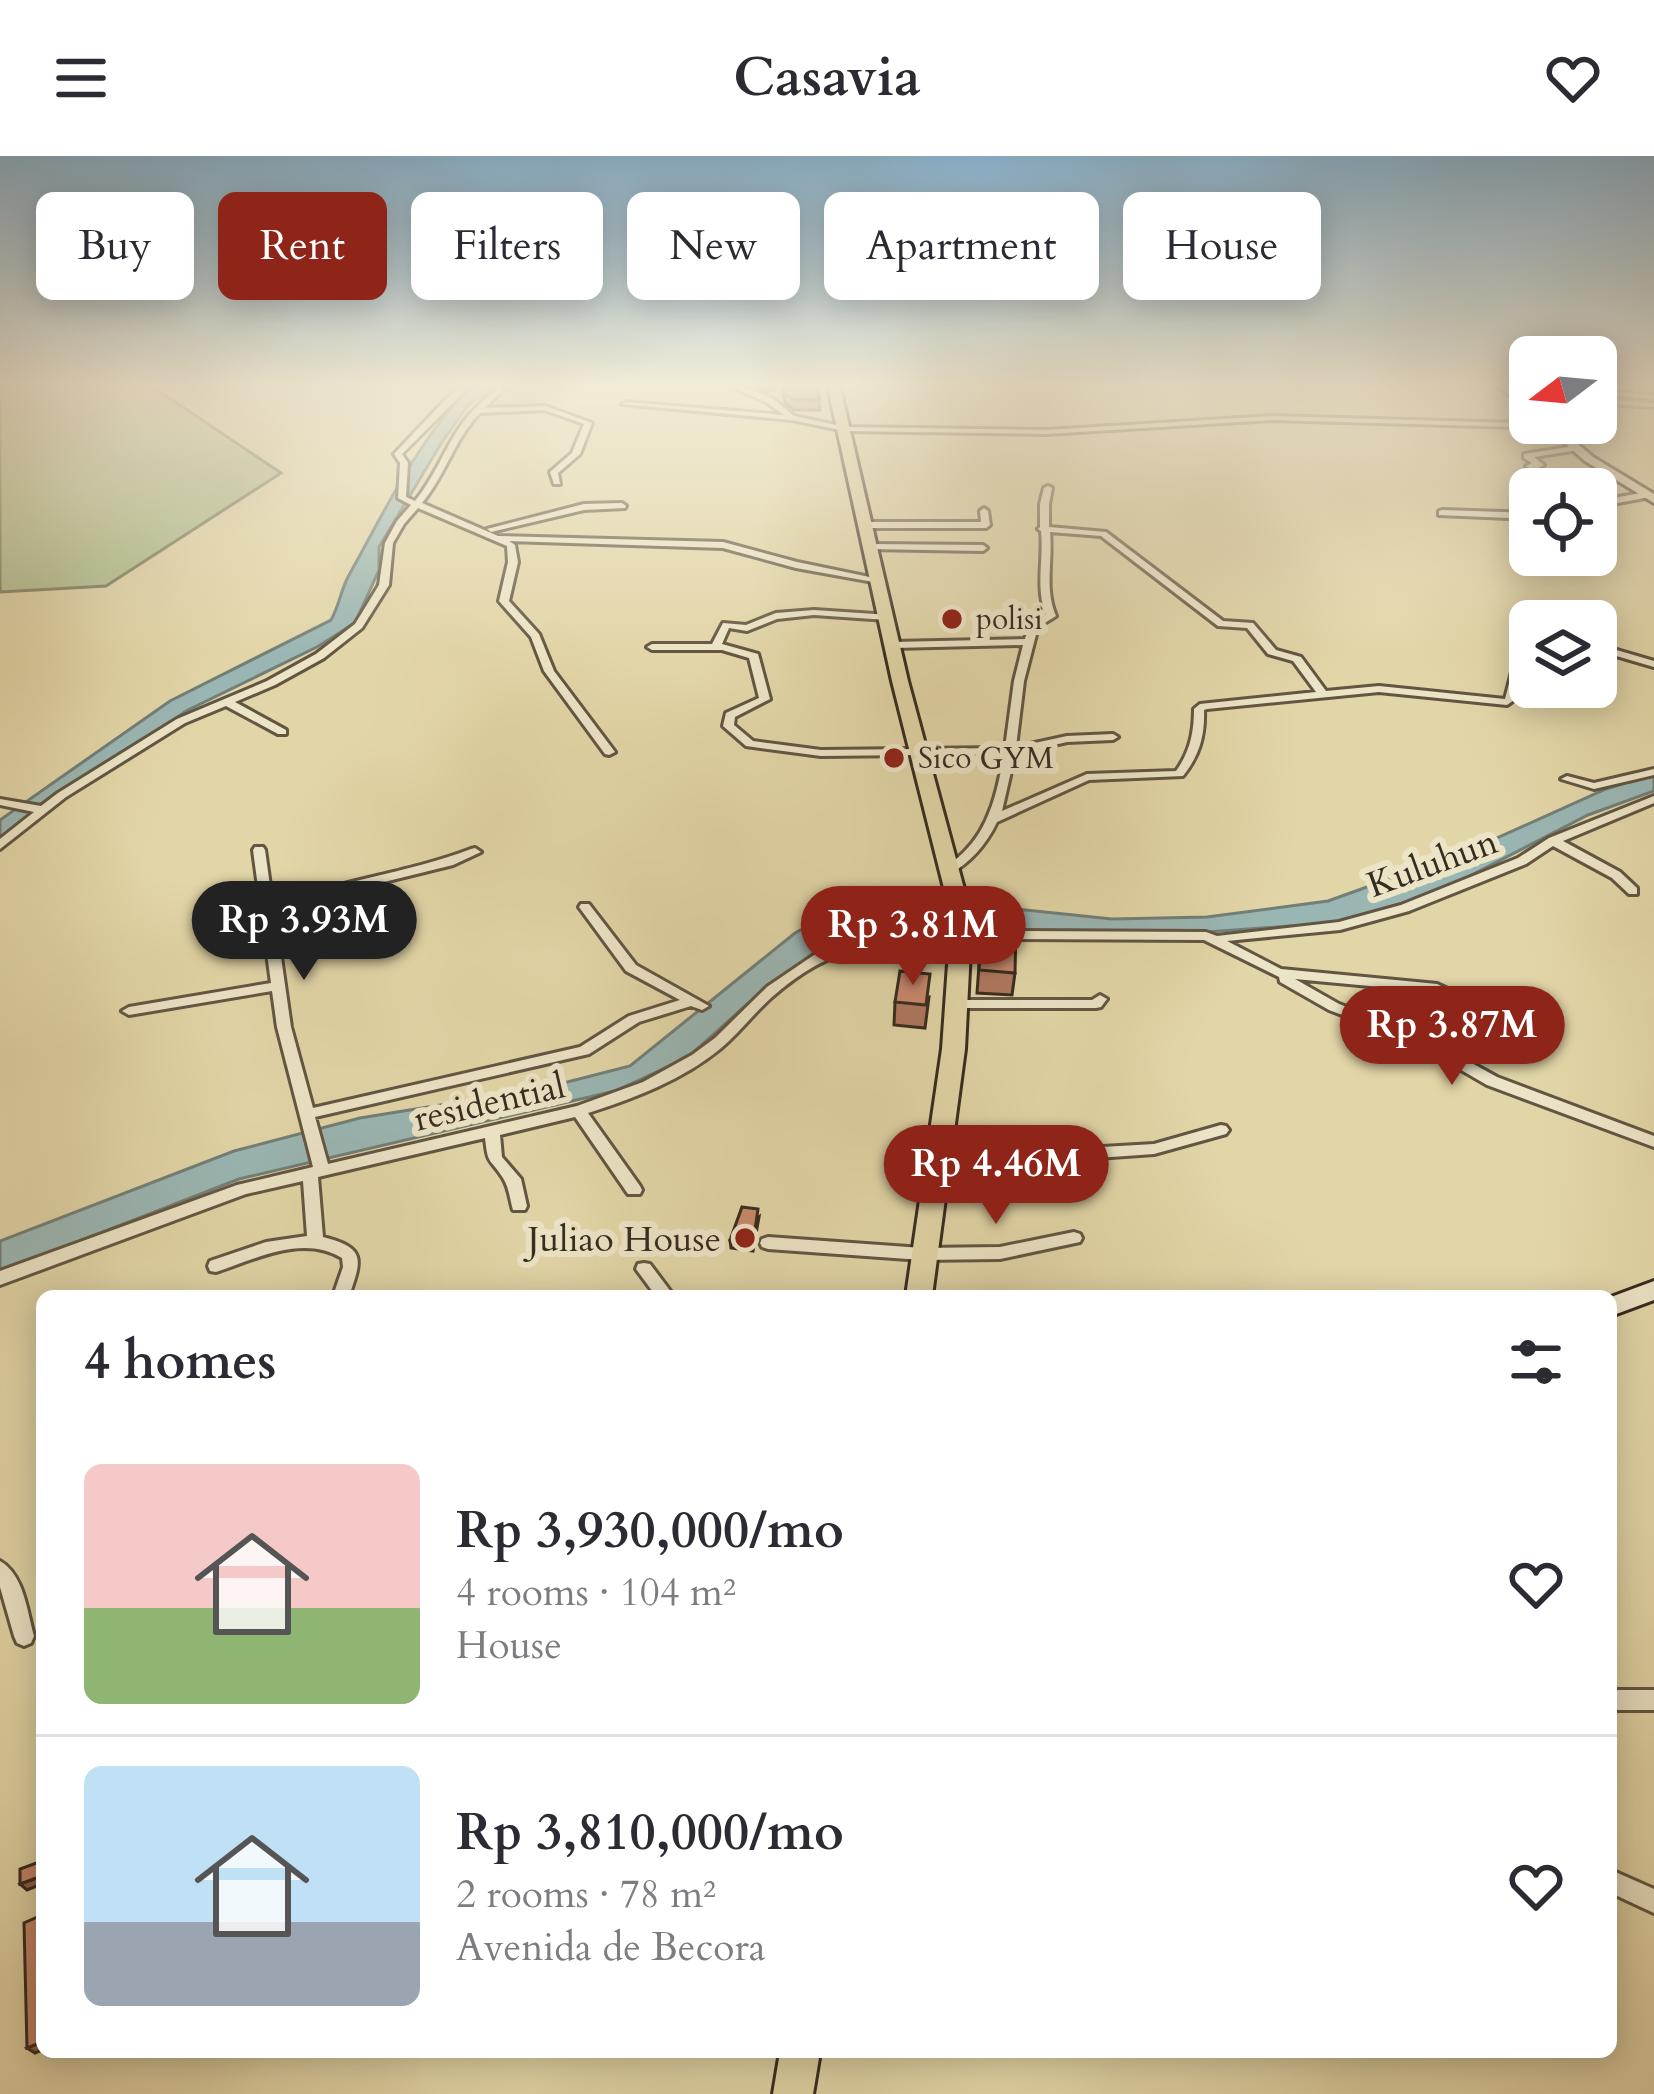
<!DOCTYPE html>
<html lang="en">
<head>
<meta charset="utf-8">
<style>
	:root { --surface:#fff; --page:#f2f2f3; --text:#2b2b33; --muted:#7c7c81; --line:#e1e1e2; --accent:#8f2418 }
	body { margin:0; font-family:Cardo,serif; background:var(--page); color:var(--text); height:100vh; display:flex; flex-direction:column; font-size:45px; white-space:nowrap }
	* { box-sizing:border-box; margin:0 }
	p { font-size:39px; color:var(--muted) }
	.icon { flex:none; width:66px; height:66px; fill:none; stroke:currentColor; stroke-width:2; stroke-linecap:round; stroke-linejoin:round }
	.map { position:relative; flex:1; overflow:hidden }
	.panel { position:absolute; left:36px; top:1134px; width:1581px; height:768px; display:flex; flex-direction:column; background:var(--surface); border-radius:18px; box-shadow:0 6px 30px #0003 }
	.panel>* { flex:none }
	.top-card { position:absolute; left:36px; top:36px; width:1584px; height:108px; display:flex; gap:24px }
	.needle { width:78px; rotate:254deg }
	.controls { position:absolute; left:1509px; top:180px; display:grid; gap:24px }
	.controls a { display:grid; place-items:center; width:108px; height:108px; border-radius:18px; background:var(--surface); box-shadow:0 6px 30px #0003; font-size:60px }
	.price { position:absolute; translate:-50% -102px; padding:0 27px; border-radius:42px; background:var(--accent); color:#fff; font-size:39px; line-height:78px; filter:drop-shadow(0 3px 6px #0008) }
	.price::after { content:''; position:absolute; left:50%; top:72px; width:36px; height:27px; margin-left:-18px; background:inherit; clip-path:polygon(0 0,100% 0,50% 100%) }
	.price.on { background:#222; color:#fff }
	ul { padding:0; list-style:none }
	li { display:flex; align-items:center; gap:36px; height:300px; padding:0 48px }
	li+li { border-top:3px solid var(--line) }
	li span { display:grid; place-items:center; flex:none; width:336px; height:240px; border-radius:18px; color:#555 }
	li>.icon { margin-inline-start:auto }
	span .icon { width:144px; height:144px; fill:#fffc; stroke-width:1 }
	li b { font-size:51px }
	h2 { display:flex; justify-content:space-between; align-items:center; height:144px; padding:0 48px; font-size:51px }
	.pill { padding:0 42px; border-radius:18px; background:var(--surface); box-shadow:0 6px 30px #0003; font-size:42px; line-height:108px }
	.pill.on { background:var(--accent); color:#fff }
	header { display:flex; justify-content:space-between; align-items:center; height:156px; padding:0 48px; background:var(--surface); font-size:54px; font-weight:700 }
	.map>svg:first-child { display:block }
	.green { fill:#adbe8c; stroke:#727556; stroke-width:3 }
	.water { fill:#9ab6b3; stroke:#727f78; stroke-width:3 }
	.lines { fill:none; stroke-linecap:round; stroke-linejoin:round }
	.street-casing { stroke:#625642; stroke-width:6 }
	.secondary-casing { stroke:#372c20; stroke-width:6 }
	.primary-casing { stroke:#372c20; stroke-width:6 }
	.street { fill:#ece4c6; fill-rule:evenodd }
	.secondary { fill:#ece4c6; fill-rule:evenodd }
	.primary { fill:#e2d5a7; fill-rule:evenodd }
	.wall { fill:#ae775f; stroke:#372c20; stroke-width:3 }
	.shaded-wall { fill:#8d614d; stroke:#372c20; stroke-width:3 }
	.building { fill:#ca8a6e; stroke:#372c20; stroke-width:3 }
	.poi-dot { fill:#8f2418; stroke:#ece4c6; stroke-width:4.5 }
	.labels { text-anchor:middle; stroke-width:12; stroke-linejoin:round; paint-order:stroke }
	.far-poi-label { font-size:30px; fill:#372c20; stroke:#ece4c6; text-anchor:start }
	.street-label { font-size:36px; fill:#372c20; stroke:#ece4c6 }
	.poi-label { font-size:36px; fill:#372c20; stroke:#ece4c6; text-anchor:end }
</style>
</head>
<body>
<header><svg class="icon" aria-label="menu" viewBox="0 0 24 24"><path d="M4 6h16M4 12h16M4 18h16"/></svg>Casavia<svg class="icon" aria-label="heart" viewBox="0 0 24 24"><path d="M12 20l-8-8c-3-5 5-10 8-4 3-6 11-1 8 4z"/></svg></header>
<div class="map">
<svg width="1654" height="1938" viewBox="0 0 1654 1938">
	<rect width="100%" height="100%" fill="#e2d5a7"/>
	<filter id="stains"><feTurbulence type="fractalNoise" baseFrequency=".00167" numOctaves="4"/><feColorMatrix values="0 0 0 0 .2 0 0 0 0 .09 0 0 0 0 .02 0 0 0 .5 -.17"/></filter>
	<radialGradient id="worn" r=".72"><stop offset=".6" stop-color="#630" stop-opacity="0"/><stop offset="1" stop-color="#630" stop-opacity=".3"/></radialGradient>
	<!-- green -->
	<path class="green" d="M0,227H147L281,317L106,430L0,436Z"/>
	<!-- water -->
	<g class="water">
		<path d="M474,227H500L468,249L442,286L379,391V414L355,467L317,491L186,555L0,689V664L170,545L331,464C339,450 341,434 348,421C386,353 417,284 474,227Z"/>
		<path d="M1654,618V635L1588,659L1460,725L1406,747L1331,767L1193,777L976,776L902,765L869,774L773,825L687,902L615,935L239,1023L0,1116V1085L234,995L360,962L540,933L630,910L795,777L833,756L890,746L940,745L1112,763L1207,761L1328,745L1470,694L1606,633Z"/>
	</g>
	<g class="lines">
		<!-- street casing -->
		<g class="street-casing">
			<g id="street">
				<path d="M465,227H473L402,298L408,307L406,341L415,345C435,321 444,293 462,268C473,252 489,241 503,227H510L485,252L545,250L592,267L580,298L558,317L560,328H554L550,316L572,297L584,268L544,254L480,257C455,282 445,320 422,347L498,380L723,386L797,406L884,424L879,427L796,412L723,392L509,385L515,389L518,406L509,445L539,478L554,515L615,596L609,599L605,598L544,515L531,481L499,445L508,406L507,390L418,352L404,368L393,387L389,429L362,472L324,502L275,529L235,546L286,574V578H278L226,550L185,567L66,641L0,693V683L34,656L0,649V643L41,650L58,637L177,563L267,525L316,498L355,468L379,429L385,387L397,365L411,349L398,342L400,307L394,298L447,242Z"/>
				<path d="M723,227H733L772,242L794,260L845,271L1047,274L1272,260L1551,268L1555,270L1551,272L1272,264L1047,278L845,275L792,264L622,248L626,246L784,259L766,246Z"/>
				<path d="M1596,234L1654,239V243L1596,238Z"/>
				<path d="M1596,243L1654,247V251L1596,247Z"/>
				<path d="M1596,261L1609,272V276L1561,281L1557,279L1600,272L1596,267Z"/>
				<path d="M1575,290H1578V294L1534,301L1544,309L1538,312L1567,333H1558L1526,310L1532,307L1524,302V298Z"/>
				<path d="M1048,330L1052,332L1049,348V371L1106,376L1223,465L1253,467L1276,494L1301,501L1326,535L1379,530L1505,543L1512,516L1530,509V516L1521,520L1517,542L1507,549L1379,536L1207,553L1204,554C1205,580 1199,600 1183,620L1089,624L997,666C986,689 970,707 948,719L942,715C949,708 957,703 964,696C990,671 998,633 1004,598L821,600L746,590L723,570L726,557L759,542L749,502L722,494H652L647,491L652,488H712L723,467L746,469L776,457L814,454L890,459V463L887,464L814,459L777,463L747,475L729,472L722,488L758,498L770,543L735,561L734,569L753,585L821,594L1005,592L1014,525L1023,489L893,492L888,489L893,486L1025,483L1030,467L1046,459C1035,431 1044,404 1041,375L1038,373L1040,371V348L1044,332ZM1050,376L1101,380L1218,470L1247,472L1268,498L1293,505L1316,536L1200,548L1194,553C1194,576 1190,596 1176,615L1087,618L1002,655L1015,598L1067,586L1113,584L1118,581L1113,578L1067,580L1016,591L1024,525L1038,471L1056,460C1044,432 1053,406 1050,376Z"/>
				<path d="M1647,336L1650,337V341L1596,351V345Z"/>
				<path d="M622,347L626,350L625,352L584,354L491,376L487,373L584,348Z"/>
				<path d="M984,352L988,355L990,369L986,372H867L863,369L867,366H981L980,355Z"/>
				<path d="M1442,354L1530,357V363L1439,359V355Z"/>
				<path d="M871,388L983,389L987,392L983,395L868,393L867,391Z"/>
				<path d="M1596,488L1654,505V511L1596,494Z"/>
				<path d="M1654,613V619L1594,633L1561,623L1567,620L1594,627Z"/>
				<path d="M1654,640V647L1563,685L1620,716L1637,732V738H1629L1612,722L1553,690L1526,708L1409,755L1340,774L1227,785L1281,813L1437,828L1501,858L1529,863L1531,866L1524,871L1493,865L1434,836L1295,823L1339,848L1421,879L1497,921L1654,980V991L1487,929L1411,885L1329,854L1280,826L1279,821L1204,784L993,783L963,788L967,791L960,795C880,785 836,785 772,841C754,857 739,877 720,893C682,924 635,942 588,957L640,1030L642,1034L640,1038H628L575,961L500,979L502,1001L521,1023L527,1050L525,1054H513C510,1044 509,1031 503,1022C490,1001 488,1011 485,982L318,1021L323,1081C366,1092 362,1103 349,1140H333L343,1111L342,1102C303,1078 255,1103 216,1116L210,1115L208,1110L210,1105L266,1086L307,1080L303,1025L246,1038L0,1129V1115L237,1029L313,1011L277,871L272,835L129,859L122,855L129,851L271,827L253,694L255,691H263L265,694L273,751C337,724 406,718 471,693L475,692L481,696L453,709L323,741L275,759L291,871L313,952L580,891L629,860L680,844L626,815L579,751L581,748H589L636,809L709,850L702,854L691,850L639,866L589,898L315,961L328,1008L577,950L643,926L692,899L715,882L767,831L814,799L835,790L882,781L955,786V781L993,775L1206,776L1217,780L1339,766L1401,749L1518,702L1549,682Z"/>
				<path d="M1100,839L1107,843L1101,851L1096,852H957L950,848L957,844H1092Z"/>
				<path d="M1221,969L1226,970L1229,974L1226,978L1154,998L1000,1009L938,1008L930,1002L938,996L1000,997L1154,988Z"/>
				<path d="M1074,1076L1080,1078L1082,1082L1080,1086L1000,1103L922,1104L768,1093L762,1091L760,1087L762,1083L768,1081L922,1092L1000,1091Z"/>
				<path d="M644,1107L650,1108L674,1140H656L636,1113L638,1108Z"/>
				<path d="M0,1405C24,1419 27,1455 34,1480L31,1487L24,1490L17,1487L14,1480L0,1431Z"/>
				<rect x="1611" y="1534" width="43" height="20"/>
				<path d="M1611,1714L1654,1733V1757L1611,1737Z"/>
			</g>
		</g>
		<!-- secondary casing -->
		<g class="secondary-casing">
			<g id="secondary">
				<path d="M1494,227H1505L1530,247V255Z"/>
				<path d="M1542,267H1553L1593,301L1654,338V347L1585,305Z"/>
				<path d="M1654,1125V1144L1611,1160V1141Z"/>
			</g>
		</g>
		<!-- primary casing -->
		<g class="primary-casing">
			<g id="primary">
				<path d="M827,227H839L908,525L967,744L970,794L965,893L932,1140H906L942,893L949,794L947,744L892,525Z"/>
				<path d="M780,1896H820L813,1938H773Z"/>
			</g>
		</g>
		<!-- street -->
		<use href="#street" class="street"/>
		<!-- secondary -->
		<use href="#secondary" class="secondary"/>
		<!-- primary -->
		<use href="#primary" class="primary"/>
	</g>
	<!-- wall -->
	<g class="wall">
		<path d="M740,227H816L820,254H794L785,247L782,230L768,236Z"/>
		<path d="M982,767L1015,817L1012,839L977,837Z"/>
		<path d="M929,841L925,872L894,869L895,846Z"/>
		<path d="M759,1061L753,1095L731,1092L730,1084Z"/>
	</g>
	<!-- shaded-wall -->
	<g class="shaded-wall">
		<path d="M768,227H782V230L768,236Z"/>
		<path d="M42,1720V1728L27,1734L20,1728Z"/>
		<path d="M42,1886V1894L35,1897L27,1892Z"/>
	</g>
	<!-- building -->
	<g class="building">
		<path d="M783,227H816L820,244H794L785,237Z"/>
		<path d="M982,767L1016,769L1015,817L979,814Z"/>
		<path d="M900,815L930,818L926,849L895,846Z"/>
		<path d="M742,1051L758,1053L753,1087L730,1084Z"/>
		<path d="M42,1705V1720L20,1728V1713Z"/>
		<path d="M42,1759V1886L27,1892L24,1767Z"/>
	</g>
	<!-- sky -->
	<linearGradient id="sky" x2="0" y2="1"><stop stop-color="#89b5d3"/><stop offset="0.46" stop-color="#f2ecd7"/><stop offset="1" stop-color="#f2ecd7" stop-opacity="0"/></linearGradient>
	<rect width="1654" height="498" fill="url(#sky)"/>
	<!-- markers -->
	<g class="poi-dot">
		<circle cx="952" cy="463" r="12"/>
		<circle cx="894" cy="602" r="12"/>
		<circle cx="745" cy="1082" r="12"/>
	</g>
	<g class="labels">
		<!-- far-poi labels -->
		<g class="far-poi-label">
			<text x="976" y="473">polisi</text>
			<text x="918" y="612">Sico GYM</text>
		</g>
		<!-- street labels -->
		<g class="street-label">
			<text transform="translate(1432 706) rotate(-20)" y="13">Kuluhun</text>
			<text transform="translate(489 945) rotate(-13)" y="13">residential</text>
		</g>
		<!-- poi labels -->
		<g class="poi-label">
			<text x="721" y="1095">Juliao House</text>
		</g>
	</g>
	<rect width="100%" height="100%" filter="url(#stains)"/>
	<rect width="100%" height="100%" fill="url(#worn)"/>
</svg>
<div class="controls">
<a><svg class="needle" viewBox="-14 -14 28 28"><path d="M0-13l5 13h-10z" fill="#e53935"/><path d="M0 13l5-13h-10z" fill="#7c7c81"/></svg></a>
<a><svg class="icon" aria-label="locate" viewBox="0 0 24 24"><circle cx="12" cy="12" r="6"/><path d="M12 2v4M12 18v4M2 12h4M18 12h4"/></svg></a>
<a><svg class="icon" aria-label="layers" viewBox="0 0 24 24"><path d="M12 4l9 5-9 5-9-5zM3 14l9 5 9-5"/></svg></a>
</div>
<b class="price on" style="left:304px;top:827px">Rp 3.93M</b>
<b class="price" style="left:913px;top:832px">Rp 3.81M</b>
<b class="price" style="left:1452px;top:932px">Rp 3.87M</b>
<b class="price" style="left:996px;top:1071px">Rp 4.46M</b>
<div class="top-card">
<a class="pill">Buy</a>
<a class="pill on">Rent</a>
<a class="pill">Filters</a>
<a class="pill">New</a>
<a class="pill">Apartment</a>
<a class="pill">House</a>
</div>
<section class="panel">
<h2>4 homes<svg class="icon" aria-label="filters" viewBox="0 0 24 24"><path d="M4 7h16M4 17h16"/><circle cx="9" cy="7" r="2"/><circle cx="15" cy="17" r="2"/></svg></h2>
<ul>
<li><span style="background:linear-gradient(#f6c9c9 60%,#8fb573 0)"><svg class="icon" aria-label="home" viewBox="0 0 24 24"><path d="M3 11l9-7 9 7M6 9v11h12V9"/></svg></span><div><b>Rp 3,930,000/mo</b><p>4 rooms · 104 m²</p><p>House</p></div><svg class="icon" aria-label="heart" viewBox="0 0 24 24"><path d="M12 20l-8-8c-3-5 5-10 8-4 3-6 11-1 8 4z"/></svg></li>
<li><span style="background:linear-gradient(#bfe0f5 65%,#9aa5b1 0)"><svg class="icon" aria-label="home" viewBox="0 0 24 24"><path d="M3 11l9-7 9 7M6 9v11h12V9"/></svg></span><div><b>Rp 3,810,000/mo</b><p>2 rooms · 78 m²</p><p>Avenida de Becora</p></div><svg class="icon" aria-label="heart" viewBox="0 0 24 24"><path d="M12 20l-8-8c-3-5 5-10 8-4 3-6 11-1 8 4z"/></svg></li>
</ul>
</section>
</div>
</body>
</html>
